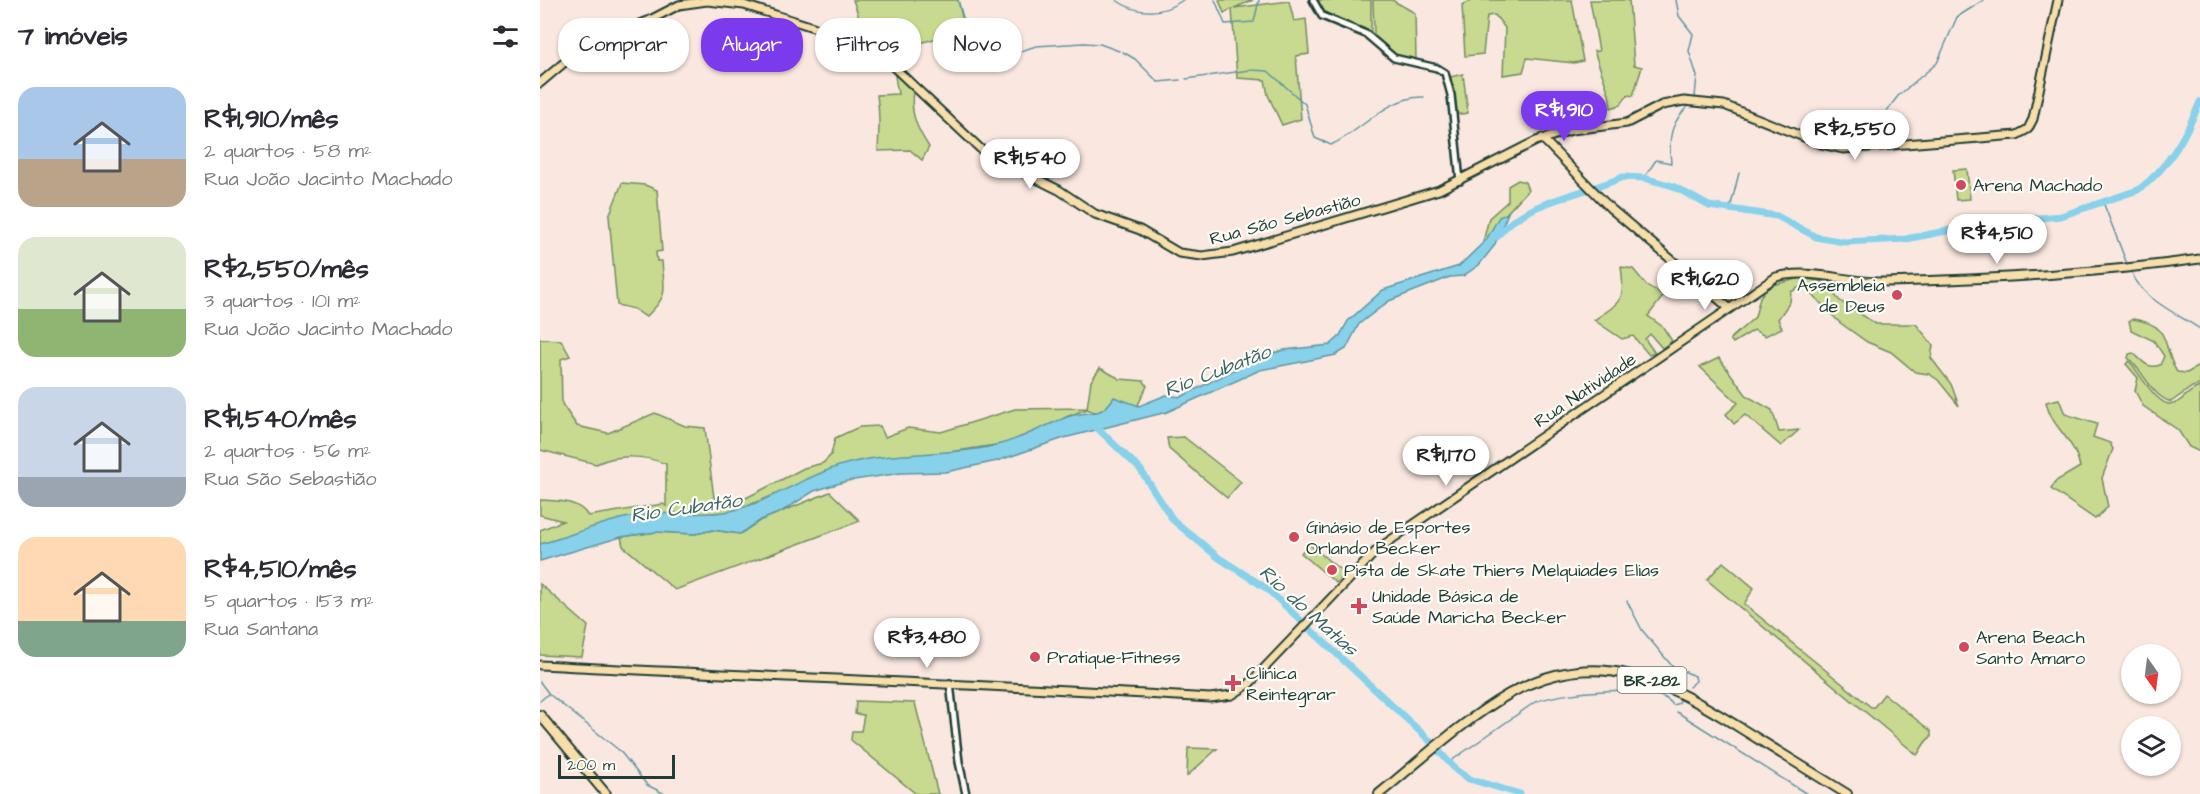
<!DOCTYPE html>
<html lang="pt">
<head>
<meta charset="utf-8">
<style>
	:root { --surface:#fff; --page:#f7f7f7; --text:#2b2b33; --muted:#7c7c81; --accent:#7c3aed }
	body { margin:0; font-family:"Architects Daughter",sans-serif; background:var(--page); color:var(--text); height:100vh; display:flex; flex-direction:column; font-size:22px; white-space:nowrap }
	* { box-sizing:border-box; margin:0 }
	p { font-size:20px; color:var(--muted) }
	.icon { flex:none; width:33px; height:33px; fill:none; stroke:currentColor; stroke-width:2; stroke-linecap:round; stroke-linejoin:round }
	.map { position:relative; flex:1; overflow:hidden }
	.side { display:flex; flex-direction:column; background:var(--surface); width:540px }
	.side>* { flex:none }
	.banner { position:absolute; left:18px; top:18px; width:570px; height:54px; display:flex; gap:12px }
	.needle { width:39px; rotate:166deg }
	.tools { position:absolute; left:1581px; top:644px; display:grid; gap:12px }
	.tools a { display:grid; place-items:center; width:60px; height:60px; border-radius:50%; background:var(--surface); box-shadow:0 2px 4px #0004; font-size:30px }
	.scale { position:absolute; left:18px; bottom:15px; width:117px; box-sizing:border-box; padding-left:6px; border:3px solid #1f3d34; border-top:0; font-size:16px; line-height:21px; white-space:nowrap; color:#1f3d34; -webkit-text-stroke:4px #fdfcf7; paint-order:stroke }
	.price { position:absolute; translate:-50% -51px; padding:0 14px; border-radius:21px; background:#fff; color:#222; font-size:20px; line-height:39px; filter:drop-shadow(0 2px 3px #0008) }
	.price::after { content:''; position:absolute; left:50%; top:36px; width:18px; height:14px; margin-left:-9px; background:inherit; clip-path:polygon(0 0,100% 0,50% 100%) }
	.price.selected { background:var(--accent); color:#fff }
	ul { padding:0; list-style:none }
	li { display:flex; align-items:center; gap:18px; height:150px; padding:0 18px }
	li span { display:grid; place-items:center; flex:none; width:168px; height:120px; border-radius:18px; color:#555 }
	li>.icon { margin-inline-start:auto }
	span .icon { width:72px; height:72px; fill:#fffc; stroke-width:1 }
	li b { font-size:26px }
	h2 { display:flex; justify-content:space-between; align-items:center; height:72px; padding:0 18px; font-size:26px }
	.chip { padding:0 21px; border-radius:24px; background:var(--surface); box-shadow:0 2px 4px #0004; font-size:21px; line-height:54px }
	.chip.selected { background:var(--accent); color:#fff }
	main { display:flex; flex:1; min-height:0 }
	.map>svg:first-child { display:block }
	.green { fill:#c7da8f; stroke:#738c62; stroke-width:1.5 }
	.water { fill:#88d1ea; stroke:#5e96a1; stroke-width:1.5 }
	.lines { fill:none; stroke-linecap:round; stroke-linejoin:round }
	.stream { stroke:#5e96a1; stroke-width:1.5 }
	.river { stroke:#88d1ea; stroke-width:7 }
	.minor-casing { stroke:#1f3d34; stroke-width:10 }
	.major-casing { stroke:#1f3d34; stroke-width:11 }
	.highway-casing { stroke:#1f3d34; stroke-width:12 }
	.minor { stroke:#fdfcf7; stroke-width:5 }
	.major { stroke:#f8deab; stroke-width:7 }
	.highway { stroke:#f8deab; stroke-width:8 }
	.poi-dot { fill:#d1495b; stroke:#fdfcf7; stroke-width:2 }
	.labels { text-anchor:middle; stroke-width:4.5; stroke-linejoin:round; paint-order:stroke }
	.shield { fill:#fdfcf7; stroke:#62766e; stroke-width:1.5 }
	.shield-label { font-size:16px; font-weight:bold; fill:#1f3d34 }
	.poi-label { font-size:18px; fill:#1f3d34; stroke:#fdfcf7; text-anchor:start }
	.street-label { font-size:18px; fill:#1f3d34; stroke:#fdfcf7 }
	.water-label { font-size:20px; font-style:italic; fill:#396262; stroke:#fdfcf7 }
</style>
</head>
<body>
<main>
<section class="side">
<h2>7 imóveis<svg class="icon" aria-label="filters" viewBox="0 0 24 24"><path d="M4 7h16M4 17h16"/><circle cx="9" cy="7" r="2"/><circle cx="15" cy="17" r="2"/></svg></h2>
<ul>
<li><span style="background:linear-gradient(#a9c7e8 60%,#b9a48a 0)"><svg class="icon" aria-label="home" viewBox="0 0 24 24"><path d="M3 11l9-7 9 7M6 9v11h12V9"/></svg></span><div><b>R$1,910/mês</b><p>2 quartos · 58 m²</p><p>Rua João Jacinto Machado</p></div></li>
<li><span style="background:linear-gradient(#dfe7d0 60%,#8fb573 0)"><svg class="icon" aria-label="home" viewBox="0 0 24 24"><path d="M3 11l9-7 9 7M6 9v11h12V9"/></svg></span><div><b>R$2,550/mês</b><p>3 quartos · 101 m²</p><p>Rua João Jacinto Machado</p></div></li>
<li><span style="background:linear-gradient(#c9d6e8 75%,#9aa5b1 0)"><svg class="icon" aria-label="home" viewBox="0 0 24 24"><path d="M3 11l9-7 9 7M6 9v11h12V9"/></svg></span><div><b>R$1,540/mês</b><p>2 quartos · 56 m²</p><p>Rua São Sebastião</p></div></li>
<li><span style="background:linear-gradient(#ffd9b3 70%,#7fa58c 0)"><svg class="icon" aria-label="home" viewBox="0 0 24 24"><path d="M3 11l9-7 9 7M6 9v11h12V9"/></svg></span><div><b>R$4,510/mês</b><p>5 quartos · 153 m²</p><p>Rua Santana</p></div></li>
</ul>
</section>
<div class="map">
<svg width="1660" height="794" viewBox="0 0 1660 794">
	<rect width="100%" height="100%" fill="#fae8e0"/>
	<filter id="ink" filterUnits="userSpaceOnUse"><feTurbulence type="fractalNoise" baseFrequency=".0167" numOctaves="2"/><feDisplacementMap in="SourceGraphic" scale="12" xChannelSelector="R" yChannelSelector="G"/><feConvolveMatrix kernelMatrix="1 2 1 2 8 2 1 2 1" color-interpolation-filters="sRGB"/></filter>
	<g filter="url(#ink)">
		<!-- green -->
		<g class="green">
			<path d="M313,0H418L425,30L349,52L319,40L318,14Z"/>
			<path d="M679,0H713L694,8L749,1L754,21L766,19L769,54L756,56L761,119L742,125L728,95L725,80L697,78L692,9L684,13Z"/>
			<path d="M776,0H831V33C810,24 786,21 776,0Z"/>
			<path d="M833,0H852L875,13L876,60L860,59L834,37Z"/>
			<path d="M933,0H1032L1043,61L1034,63L987,58L983,72L963,75L965,28L955,15L947,16L943,54L925,56L922,5Z"/>
			<path d="M1050,0H1089L1094,65L1102,67L1093,96L1088,95L1080,105L1071,108L1069,94L1054,51H1059Z"/>
			<path d="M354,70L373,90C370,113 376,127 389,147L382,160L370,150L338,151C339,131 340,115 337,95L358,94Z"/>
			<path d="M923,74L928,113L915,115L910,77Z"/>
			<path d="M1427,169L1430,199L1416,200L1413,170Z"/>
			<path d="M978,180L985,182L988,190L953,228L946,242H943L949,218L968,201V186Z"/>
			<path d="M82,183L105,185L117,190L122,251L116,252L117,261H122C124,292 130,294 106,317L94,309L77,305L69,216Z"/>
			<path d="M1081,267L1093,269L1108,287L1124,295L1108,316L1123,327L1132,341L1122,348L1110,334L1105,339L1115,353L1109,355L1093,336L1082,339L1054,320C1081,302 1086,301 1081,267Z"/>
			<path d="M1262,278L1283,282L1300,301L1336,324H1376L1393,345L1391,358L1411,384L1419,406L1398,380L1389,374L1375,372L1351,352L1327,342L1299,322L1263,285L1251,292L1250,302L1238,319L1242,328L1225,336L1214,330L1193,343L1190,339L1215,317L1220,297L1228,286Z"/>
			<path d="M1593,319C1634,325 1621,347 1637,372L1647,373L1660,365V385L1652,387L1631,402C1611,396 1604,371 1588,358L1589,354L1593,353C1602,360 1607,370 1620,365L1624,356L1614,341L1591,330L1589,321Z"/>
			<path d="M0,339L21,340L30,356L21,359L22,404L37,426L68,433L115,413L145,426L165,428L174,498L202,500L264,468L283,463L291,455L295,438L319,427L340,426L345,437L368,428L401,432L475,409L547,408L551,381L560,368L580,379L604,381L607,386L596,409L554,412L547,409L526,417L503,432L462,444L300,469L176,518L0,545V530L23,521L0,515V500C18,501 38,500 48,516L123,504L126,506V464C104,455 78,454 56,464L0,450Z"/>
			<path d="M1179,358L1207,396L1232,410L1239,432L1259,430L1241,446L1205,415L1194,424L1186,414L1198,403L1160,367Z"/>
			<path d="M1589,361C1599,371 1619,412 1636,403C1645,398 1649,390 1660,387V452L1649,447L1638,430L1603,406L1595,391L1598,378L1586,364Z"/>
			<path d="M1519,399L1525,414L1557,424L1553,437L1570,443L1573,449L1562,478L1568,507L1555,519L1511,489L1516,481L1540,467C1535,439 1511,428 1506,402Z"/>
			<path d="M644,437L701,482L687,498L629,449L627,438Z"/>
			<path d="M290,492L320,521L135,590L83,546L81,537L116,532L155,534L173,530L200,534L221,520Z"/>
			<path d="M769,544L804,573L796,583L761,553Z"/>
			<path d="M1183,562L1214,588L1204,604L1331,707H1334L1344,694L1391,731V737C1383,742 1382,749 1377,755L1167,580Z"/>
			<path d="M0,584L48,626L42,657L0,655Z"/>
			<path d="M316,701L375,703L398,794H376L311,740L312,731H321L324,715L315,714Z"/>
			<path d="M648,748L677,749L647,776Z"/>
		</g>
		<!-- water -->
		<path class="water" d="M968,213L954,246L939,265L923,276L910,277L849,301L819,324L806,349L796,355L720,370L627,412L524,438L457,461L406,472L361,473L307,481L274,491L241,512L221,520L200,534L173,530L155,534L116,532L81,537L0,561V544C34,535 65,520 100,515C130,510 161,517 190,511C229,502 262,478 299,466C345,451 396,456 443,448C474,443 499,428 527,417C549,409 560,420 574,397L599,406L626,395L641,397L719,357L744,350L790,345L799,337L808,321L843,290L919,266L946,240L959,217Z"/>
		<g class="lines">
			<!-- stream -->
			<g class="stream">
				<path d="M418,0L424,21L441,41L475,53L496,46L544,43L560,44L579,51"/>
				<path d="M576,0C597,15 622,15 643,0"/>
				<path d="M675,0L685,24L714,22L719,0"/>
				<path d="M1136,0L1139,16L1153,34L1149,51L1157,76L1155,97"/>
				<path d="M583,52L595,59L618,82L640,80"/>
				<path d="M646,79L710,70L728,71L765,104L775,138L791,145C822,131 847,96 884,97"/>
				<path d="M1305,131L1333,128L1336,125L1358,96L1397,63L1417,17L1444,0"/>
				<path d="M1280,139L1299,135"/>
				<path d="M1104,178L1116,160L1131,163C1128,136 1131,122 1150,104"/>
				<path d="M1563,202L1587,264"/>
				<path d="M1186,210L1191,205L1199,173"/>
				<path d="M1592,273C1602,299 1638,314 1660,329"/>
				<path d="M1087,601L1102,630L1132,666L1155,676L1156,681L1149,687"/>
				<path d="M0,682L9,694L80,751L107,785L125,794"/>
				<path d="M0,701L8,694"/>
				<path d="M1137,712L1267,794"/>
				<path d="M908,763L995,702C1019,692 1118,681 1133,705L1139,703L1141,698"/>
			</g>
			<!-- river -->
			<g class="river">
				<path d="M957,237C981,202 1045,194 1083,177L1104,178L1133,186L1169,206L1237,216L1276,237L1304,242L1366,239L1446,223L1521,216L1598,190C1628,169 1646,135 1660,102"/>
				<path d="M554,425L600,469L633,520L679,558L726,588L888,739L917,771L929,779L980,794"/>
			</g>
			<!-- minor casing -->
			<g class="minor-casing">
				<g id="minor">
					<path d="M773,0L782,16L826,34L854,58L897,68L905,73L911,95L920,181"/>
					<path d="M410,683L419,762L426,794"/>
				</g>
			</g>
			<!-- major casing -->
			<g class="major-casing">
				<g id="major">
					<path d="M0,83L46,44L108,21L139,5L167,1L204,5L273,27L343,57L446,154L519,190L555,214L600,230L639,253L662,256L693,252L899,190L996,141L1032,130L1087,123L1122,105L1144,101L1184,105L1281,144L1303,149L1477,135L1488,129L1493,119L1518,0"/>
					<path d="M1002,138L1070,208L1189,308"/>
					<path d="M0,665C223,677 447,684 670,698L692,695L709,684L839,548L1236,277C1271,268 1309,283 1345,282C1451,279 1555,274 1660,259"/>
				</g>
			</g>
			<!-- highway casing -->
			<g class="highway-casing">
				<g id="highway">
					<path d="M0,715L66,794"/>
					<path d="M839,794C881,760 922,721 969,694C1058,644 1125,681 1202,729C1237,751 1272,772 1307,794"/>
				</g>
			</g>
			<!-- minor -->
			<use href="#minor" class="minor"/>
			<!-- major -->
			<use href="#major" class="major"/>
			<!-- highway -->
			<use href="#highway" class="highway"/>
		</g>
	</g>
	<!-- markers -->
	<g class="poi-dot">
		<circle cx="1421" cy="185" r="6"/>
		<circle cx="1357" cy="295" r="6"/>
		<circle cx="754" cy="537" r="6"/>
		<circle cx="792" cy="570" r="6"/>
		<path d="M816 597h6v6h6v6h-6v6h-6v-6h-6v-6h6z"/>
		<circle cx="1424" cy="647" r="6"/>
		<circle cx="495" cy="657" r="6"/>
		<path d="M690 674h6v6h6v6h-6v6h-6v-6h-6v-6h6z"/>
	</g>
	<g class="labels">
		<!-- shield labels -->
		<rect class="shield" x="1077.5" y="667" width="69" height="26" rx="4.5"/>
		<g class="shield-label">
			<text x="1112" y="686">BR-282</text>
		</g>
		<!-- poi labels -->
		<g class="poi-label">
			<text x="1433" y="191">Arena Machado</text>
			<text x="1345" y="291" text-anchor="end">Assembleia<tspan x="1345" dy="21">de Deus</tspan></text>
			<text x="766" y="533">Ginásio de Esportes<tspan x="766" dy="21">Orlando Becker</tspan></text>
			<text x="804" y="576">Pista de Skate Thiers Melquiades Elias</text>
			<text x="832" y="602">Unidade Básica de<tspan x="832" dy="21">Saúde Maricha Becker</tspan></text>
			<text x="1436" y="643">Arena Beach<tspan x="1436" dy="21">Santo Amaro</tspan></text>
			<text x="507" y="663">Pratique-Fitness</text>
			<text x="706" y="679">Clínica<tspan x="706" dy="21">Reintegrar</tspan></text>
		</g>
		<!-- street labels -->
		<g class="street-label">
			<text transform="translate(745 219) rotate(-15)" y="6">Rua São Sebastião</text>
			<text transform="translate(1045 390) rotate(-34)" y="6">Rua Natividade</text>
		</g>
		<!-- water labels -->
		<g class="water-label">
			<text transform="translate(677 370) rotate(-21)" y="7">Rio Cubatão</text>
			<text transform="translate(146 507) rotate(-8)" y="7">Rio Cubatão</text>
			<text transform="translate(769 610) rotate(42)" y="7">Rio do Matias</text>
		</g>
	</g>
</svg>
<div class="tools">
<a><svg class="needle" viewBox="-14 -14 28 28"><path d="M0-13l5 13h-10z" fill="#e53935"/><path d="M0 13l5-13h-10z" fill="#7c7c81"/></svg></a>
<a><svg class="icon" aria-label="layers" viewBox="0 0 24 24"><path d="M12 4l9 5-9 5-9-5zM3 14l9 5 9-5"/></svg></a>
</div>
<div class="scale">200 m</div>
<b class="price selected" style="left:1024px;top:142px">R$1,910</b>
<b class="price" style="left:1315px;top:161px">R$2,550</b>
<b class="price" style="left:490px;top:190px">R$1,540</b>
<b class="price" style="left:1457px;top:265px">R$4,510</b>
<b class="price" style="left:1165px;top:311px">R$1,620</b>
<b class="price" style="left:906px;top:487px">R$1,170</b>
<b class="price" style="left:387px;top:669px">R$3,480</b>
<div class="banner">
<a class="chip">Comprar</a>
<a class="chip selected">Alugar</a>
<a class="chip">Filtros</a>
<a class="chip">Novo</a>
</div>
</div>
</main>
</body>
</html>
